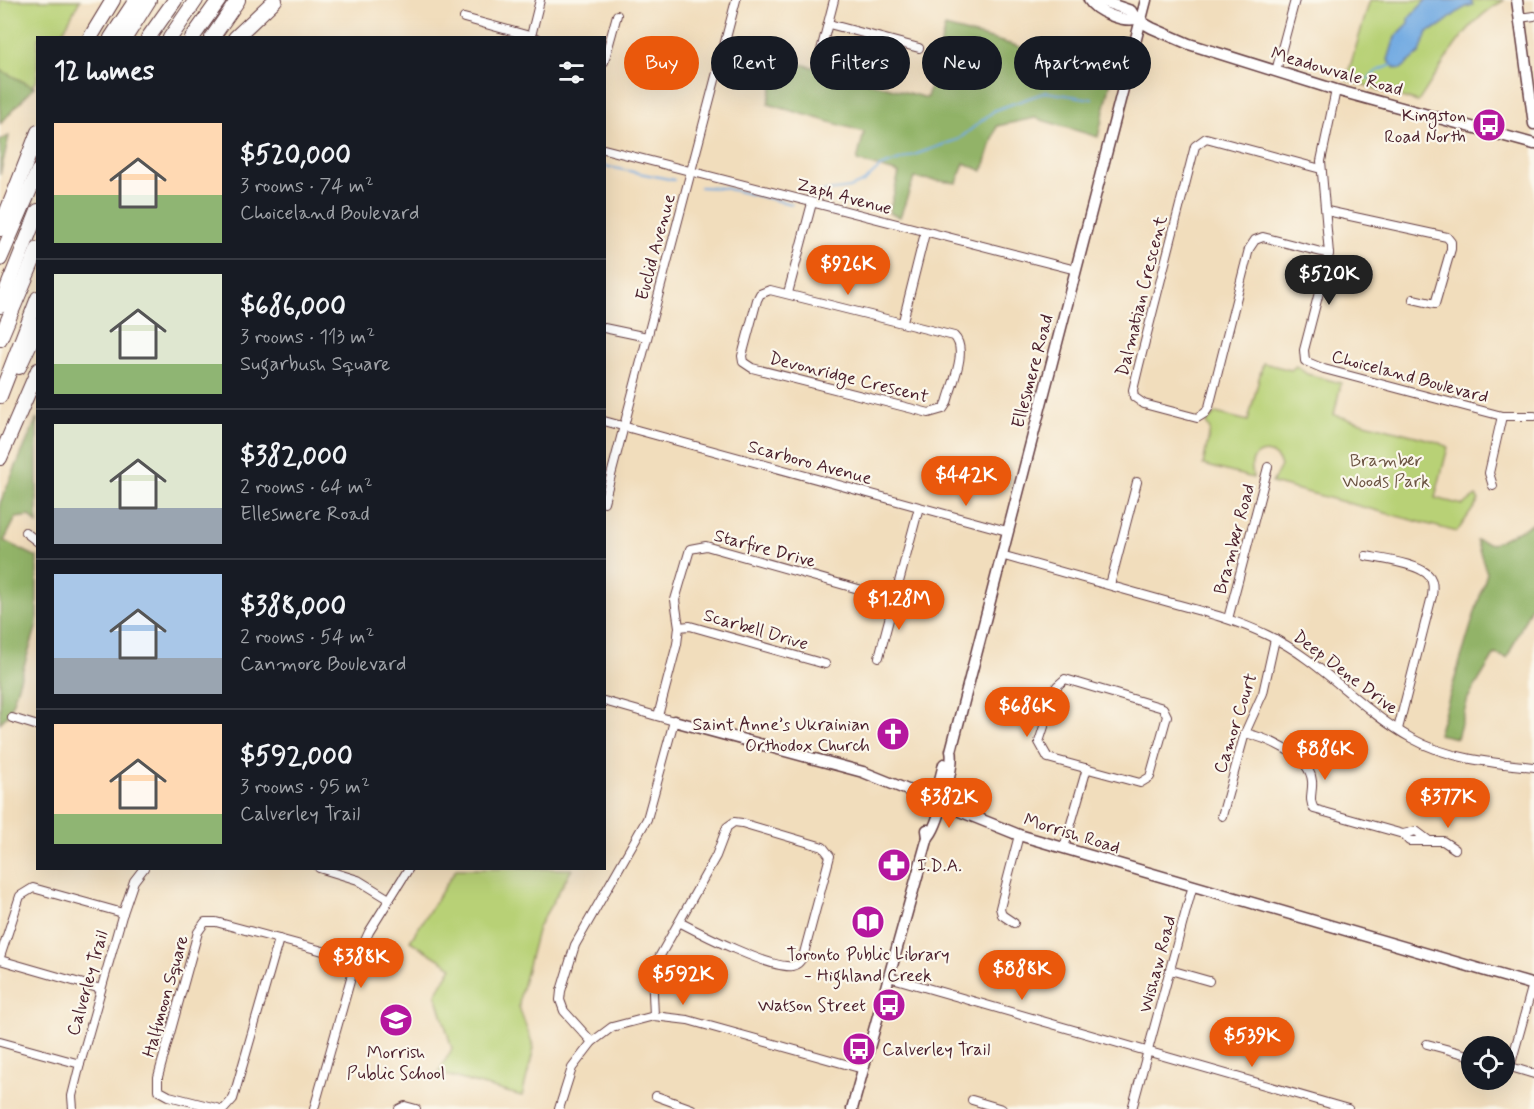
<!DOCTYPE html>
<html lang="en">
<head>
<meta charset="utf-8">
<style>
	:root { --surface:#171b24; --page:#242831; --text:#f1f3f6; --muted:#9ea1a6; --line:#363941; --accent:#ea580c }
	body { margin:0; font-family:Mynerve,sans-serif; background:var(--page); color:var(--text); height:100vh; display:flex; flex-direction:column; font-size:22px; white-space:nowrap }
	* { box-sizing:border-box; margin:0 }
	p { font-size:20px; color:var(--muted) }
	.icon { flex:none; width:33px; height:33px; fill:none; stroke:currentColor; stroke-width:2; stroke-linecap:round; stroke-linejoin:round }
	.map { position:relative; flex:1; overflow:hidden }
	.details { position:absolute; left:36px; top:36px; width:570px; height:834px; display:flex; flex-direction:column; background:var(--surface); border-radius:0px; box-shadow:0 6px 24px #0002 }
	.details>* { flex:none }
	.top-card { position:absolute; left:624px; top:36px; width:570px; height:54px; display:flex; gap:12px }
	.fabs { position:absolute; left:1461px; top:1036px; display:grid; gap:12px }
	.fabs a { display:grid; place-items:center; width:54px; height:54px; border-radius:50%; background:var(--surface); box-shadow:0 6px 24px #0002; font-size:30px }
	.price { position:absolute; translate:-50% -51px; padding:0 14px; border-radius:21px; background:var(--accent); color:#fff; font-size:20px; line-height:39px; filter:drop-shadow(0 2px 3px #0008) }
	.price::after { content:''; position:absolute; left:50%; top:36px; width:18px; height:14px; margin-left:-9px; background:inherit; clip-path:polygon(0 0,100% 0,50% 100%) }
	.price.active { background:#222; color:#fff }
	ul { padding:0; list-style:none }
	li { display:flex; align-items:center; gap:18px; height:150px; padding:0 18px }
	li+li { border-top:2px solid var(--line) }
	li span { display:grid; place-items:center; flex:none; width:168px; height:120px; border-radius:0px; color:#555 }
	li>.icon { margin-inline-start:auto }
	span .icon { width:72px; height:72px; fill:#fffc; stroke-width:1 }
	li b { font-size:26px }
	h2 { display:flex; justify-content:space-between; align-items:center; height:72px; padding:0 18px; font-size:26px }
	.tag { padding:0 21px; border-radius:27px; background:var(--surface); box-shadow:0 6px 24px #0002; font-size:21px; line-height:54px }
	.tag.active { background:var(--accent); color:#fff }
	.map>svg:first-child { display:block }
	.green { fill:#b8d176; stroke:#817850; stroke-width:1.5 }
	.forest { fill:#92b367; stroke:#6e6949; stroke-width:1.5 }
	.water { fill:#73abe2; stroke:#5e6586; stroke-width:1.5 }
	.lines { fill:none; stroke-linecap:round; stroke-linejoin:round }
	.stream { stroke:#73abe2; stroke-width:2 }
	.street-casing { stroke:#633c41; stroke-width:10 }
	.secondary-casing { stroke:#633c41; stroke-width:13 }
	.highway-casing { stroke:#633c41; stroke-width:16 }
	.street { stroke:#fff; stroke-width:8 }
	.secondary { stroke:#fff; stroke-width:10 }
	.highway { stroke:#fff; stroke-width:14 }
	.labels { text-anchor:middle; stroke-width:4.5; stroke-linejoin:round; paint-order:stroke }
	.street-label { font-size:18px; fill:#4a1f2b; stroke:#fbf7ec }
	.poi-label { font-size:18px; fill:#4a1f2b; stroke:#fbf7ec; text-anchor:end }
	.park-label { font-size:18px; fill:#6b5442; stroke:#fbf7ec }
</style>
</head>
<body>
<div class="map">
<svg width="1534" height="1109" viewBox="0 0 1534 1109">
	<rect width="100%" height="100%" fill="#fbf7ec"/>
	<filter id="ink" filterUnits="userSpaceOnUse"><feTurbulence type="fractalNoise" baseFrequency=".0167" numOctaves="2"/><feDisplacementMap in="SourceGraphic" scale="12" xChannelSelector="R" yChannelSelector="G"/><feConvolveMatrix kernelMatrix="1 2 1 2 8 2 1 2 1" color-interpolation-filters="sRGB"/></filter>
	<filter id="wash" filterUnits="userSpaceOnUse"><feTurbulence type="fractalNoise" baseFrequency=".008" numOctaves="4" result="noise"/><feDisplacementMap in="SourceGraphic" scale="24" xChannelSelector="R" yChannelSelector="G"/><feGaussianBlur stdDeviation="1.35" result="paint"/><feColorMatrix in="noise" values="0 0 0 0 0 0 0 0 0 0 0 0 0 0 0 0 0 1.4 0 .05"/><feComposite in="paint" operator="in"/></filter>
	<g filter="url(#wash)">
		<rect width="100%" height="100%" fill="#f1ddbc"/>
		<!-- green -->
		<g class="green">
			<path d="M0,0H80L60,37L38,38L37,80L1,123Z"/>
			<path d="M1370,0H1503V1C1464,21 1442,67 1418,102L1346,80Z"/>
			<path d="M1263,363L1291,370L1296,366L1307,374L1341,383L1334,415L1435,441L1448,447L1435,498L1463,505L1476,496L1479,500L1457,532L1272,483L1281,466C1278,452 1257,445 1252,463C1251,468 1253,473 1253,478L1203,465L1210,430L1206,423L1216,413L1248,421Z"/>
			<path d="M456,869H572L538,927L520,996L519,1007L534,1048L522,1096L438,1073L452,1049L436,994L452,967L410,941Z"/>
		</g>
		<!-- forest -->
		<g class="forest">
			<path d="M945,27L1067,59L1066,69L1111,81L1098,137L1035,118L997,126L983,171L964,163L957,183L914,178L900,217L889,213L899,173L857,161L864,132L768,104L779,58L927,98Z"/>
			<path d="M0,70L34,87L1,123H0Z"/>
			<path d="M9,136L0,175V140Z"/>
			<path d="M37,418V524L30,516L16,518L4,541L37,557V625L9,714L0,723V503Z"/>
			<path d="M1534,523V600L1507,658L1495,654L1468,698L1457,738L1438,734L1487,573L1476,540L1492,544Z"/>
		</g>
		<!-- water -->
		<path class="water" d="M1426,0H1471L1473,5C1456,8 1443,29 1427,32L1420,53L1401,69L1395,68L1388,60L1395,37L1409,23V18Z"/>
		<g class="lines">
			<!-- stream -->
			<g class="stream">
				<path d="M1368,79L1377,71L1392,65"/>
				<path d="M604,166L674,180"/>
				<path d="M700,187L724,188L792,204"/>
				<path d="M820,192L850,188L864,182L880,167L959,139L995,110L1046,92L1092,99"/>
			</g>
		</g>
	</g>
	<g filter="url(#ink)">
		<g class="lines">
			<!-- street casing -->
			<g class="street-casing">
				<g id="street">
					<path d="M464,18L537,38"/>
					<path d="M1519,18L1534,16"/>
					<path d="M829,24L919,48"/>
					<path d="M531,36L540,0"/>
					<path d="M604,62L617,15"/>
					<path d="M818,62L834,0"/>
					<path d="M1276,71L1295,0"/>
					<path d="M1336,90L1321,161L1329,254L1304,350L1305,361L1324,369L1502,416H1534"/>
					<path d="M604,149L1076,270"/>
					<path d="M1321,169L1206,138L1195,146L1139,365L1133,390L1134,397L1144,404L1197,418L1205,413L1209,407L1249,249L1255,240L1263,237L1329,254"/>
					<path d="M1327,211L1447,237L1451,242V249L1435,304L1413,299"/>
					<path d="M770,290L954,336C969,350 951,386 947,403L943,409L929,413L752,368L743,362L742,356L757,300L760,294Z"/>
					<path d="M788,293L812,203"/>
					<path d="M903,321L925,233"/>
					<path d="M604,328L647,337"/>
					<path d="M604,421L1007,531"/>
					<path d="M1493,486L1489,473L1502,416"/>
					<path d="M604,502L736,0"/>
					<path d="M25,532L38,542"/>
					<path d="M1001,555C1058,571 1115,587 1172,603C1205,612 1236,620 1267,635C1321,660 1359,709 1411,738C1448,759 1492,763 1534,767"/>
					<path d="M1366,556C1381,559 1422,564 1430,577C1434,583 1433,590 1432,596L1398,729"/>
					<path d="M1110,585L1137,482"/>
					<path d="M1228,619L1268,467"/>
					<path d="M679,627L690,626L825,664"/>
					<path d="M879,657L919,507"/>
					<path d="M1065,679L1163,708L1167,716L1150,777L1140,783L1048,758L1039,742L1057,686Z"/>
					<path d="M658,716L677,644L679,627L675,600L690,549L706,546L894,599"/>
					<path d="M12,718L38,726"/>
					<path d="M1245,733C1266,738 1310,755 1312,781C1313,792 1308,799 1314,809L1403,834L1409,841H1443L1455,849"/>
					<path d="M1222,816L1245,733L1263,693L1275,639"/>
					<path d="M1403,834L1416,831L1428,840"/>
					<path d="M1064,848L1087,768"/>
					<path d="M319,868L358,880L389,899"/>
					<path d="M1014,923L1002,915L1000,908L1019,835"/>
					<path d="M0,957L20,896L33,888L123,913"/>
					<path d="M0,960L101,989"/>
					<path d="M1170,970L1209,981"/>
					<path d="M889,977L1348,1109"/>
					<path d="M654,1016L652,970L716,856L727,827L734,822L742,823L823,847L830,856L803,957C800,961 798,965 792,966C771,969 702,934 681,923"/>
					<path d="M0,1042L80,1064"/>
					<path d="M592,1042L564,1011L560,1000L561,991L575,945L647,819L674,721L604,701"/>
					<path d="M1427,1044L1472,1056"/>
					<path d="M1504,1065L1534,1074"/>
					<path d="M1510,1067L1533,984"/>
					<path d="M656,1096L692,1109"/>
					<path d="M972,1100L1002,1109"/>
					<path d="M73,1109L72,1096L80,1064L122,916L134,881L144,868"/>
					<path d="M220,1109L169,1096L158,1090V1077L198,932L205,922H216L356,960"/>
					<path d="M224,1109L233,1099L279,939"/>
					<path d="M314,1109L356,960L369,932L409,868"/>
					<path d="M399,1109L405,1106L416,1109"/>
					<path d="M559,1109L572,1068L592,1042L612,1027L654,1016L688,1020L863,1069"/>
					<path d="M1132,1109L1193,885"/>
				</g>
			</g>
			<!-- secondary casing -->
			<g class="secondary-casing">
				<g id="secondary">
					<path d="M1089,0C1096,12 1123,22 1136,19"/>
					<path d="M1099,0L1131,11L1136,19L1152,28L1189,44L1336,90L1534,144"/>
					<path d="M1517,0L1534,124"/>
					<path d="M674,721L863,772L1019,835L1534,985"/>
					<path d="M933,807L944,764"/>
					<path d="M928,837C938,828 955,764 951,751L1146,0"/>
					<path d="M852,1109L928,837L927,830"/>
				</g>
			</g>
			<!-- highway casing -->
			<g class="highway-casing">
				<g id="highway">
					<path d="M90,38L113,0"/>
					<path d="M111,38L136,0"/>
					<path d="M125,38L149,0"/>
					<path d="M148,38L175,0"/>
					<path d="M170,38L196,0"/>
					<path d="M192,38L219,0"/>
					<path d="M212,38L238,0"/>
					<path d="M235,38L275,0"/>
					<path d="M0,229L38,132"/>
					<path d="M0,259L38,171"/>
					<path d="M0,306L38,211"/>
					<path d="M0,339L38,249"/>
					<path d="M19,367L38,326"/>
					<path d="M0,396L38,298"/>
					<path d="M0,458L38,370"/>
				</g>
			</g>
			<!-- street -->
			<use href="#street" class="street"/>
			<!-- secondary -->
			<use href="#secondary" class="secondary"/>
			<!-- highway -->
			<use href="#highway" class="highway"/>
		</g>
	</g>
	<!-- icons -->
	<defs>
		<g id="bus-disc" transform="scale(1.725)"><circle r="9.5" fill="#b5179e" stroke="#fbf7ec"/><path d="M-5-6H5V4H4V6H2V4H-2V6H-4V4H-5ZM-3.5-4V0h7V-4ZM-3.5 1.2v1.5H-2V1.2ZM2 1.2v1.5H3.5V1.2Z" fill="#fff"/></g>
		<g id="church-disc" transform="scale(1.725)"><circle r="9.5" fill="#b5179e" stroke="#fbf7ec"/><path d="M-1.2-6h2.4v3.5h3.3v2.4h-3.3V6h-2.4V-.1h-3.3v-2.4h3.3Z" fill="#fff"/></g>
		<g id="pharmacy-disc" transform="scale(1.725)"><circle r="9.5" fill="#b5179e" stroke="#fbf7ec"/><path d="M-2-6h4v4h4v4h-4v4h-4v-4h-4v-4h4Z" fill="#fff"/></g>
		<g id="library-disc" transform="scale(1.725)"><circle r="9.5" fill="#b5179e" stroke="#fbf7ec"/><path d="M-6-4Q-3-5.5-.7-3.5V5Q-3 3-6 4ZM6-4Q3-5.5 .7-3.5V5Q3 3 6 4Z" fill="#fff"/></g>
		<g id="school-disc" transform="scale(1.725)"><circle r="9.5" fill="#b5179e" stroke="#fbf7ec"/><path d="M0-5L7-2L0 1L-7-2ZM-4 1L0 2.5L4 1V4Q0 6-4 4Z" fill="#fff"/></g>
	</defs>
	<g fill-rule="evenodd">
		<use href="#bus-disc" x="1489" y="125"/>
		<use href="#church-disc" x="893" y="734"/>
		<use href="#pharmacy-disc" x="894" y="865"/>
		<use href="#library-disc" x="868" y="922"/>
		<use href="#bus-disc" x="889" y="1005"/>
		<use href="#school-disc" x="396" y="1020"/>
		<use href="#bus-disc" x="859" y="1049"/>
	</g>
	<g class="labels">
		<!-- street labels -->
		<g class="street-label">
			<text transform="translate(1337 71) rotate(16)" y="6">Meadowvale Road</text>
			<text transform="translate(844 196) rotate(15)" y="6">Zaph Avenue</text>
			<text transform="translate(655 247) rotate(-75)" y="6">Euclid Avenue</text>
			<text transform="translate(1141 296) rotate(-76)" y="6">Dalmatian Crescent</text>
			<text transform="translate(1032 371) rotate(-75)" y="6">Ellesmere Road</text>
			<text transform="translate(1410 376) rotate(15)" y="6">Choiceland Boulevard</text>
			<text transform="translate(849 377) rotate(14)" y="6">Devonridge Crescent</text>
			<text transform="translate(810 462) rotate(15)" y="6">Scarboro Avenue</text>
			<text transform="translate(1234 539) rotate(-75)" y="6">Bramber Road</text>
			<text transform="translate(765 548) rotate(15)" y="6">Starfire Drive</text>
			<text transform="translate(756 629) rotate(16)" y="6">Scarbell Drive</text>
			<text transform="translate(1346 672) rotate(37)" y="6">Deep Dene Drive</text>
			<text transform="translate(1235 723) rotate(-72)" y="6">Camor Court</text>
			<text transform="translate(1072 833) rotate(17)" y="6">Morrish Road</text>
			<text transform="translate(1157 964) rotate(-75)" y="6">Wishaw Road</text>
			<text transform="translate(87 983) rotate(-74)" y="6">Calverley Trail</text>
			<text transform="translate(165 996) rotate(-74)" y="6">Halfmoon Square</text>
		</g>
		<!-- poi labels -->
		<g class="poi-label">
			<text x="1466" y="121">Kingston<tspan x="1466" dy="21">Road North</tspan></text>
			<text x="870" y="730">Saint Anne’s Ukrainian<tspan x="870" dy="21">Orthodox Church</tspan></text>
			<text x="917" y="871" text-anchor="start">I.D.A.</text>
			<text x="868" y="960" text-anchor="middle">Toronto Public Library<tspan x="868" dy="21">- Highland Creek</tspan></text>
			<text x="866" y="1011">Watson Street</text>
			<text x="882" y="1055" text-anchor="start">Calverley Trail</text>
			<text x="396" y="1058" text-anchor="middle">Morrish<tspan x="396" dy="21">Public School</tspan></text>
		</g>
		<!-- park labels -->
		<g class="park-label">
			<text x="1386" y="466">Bramber<tspan x="1386" dy="21">Woods Park</tspan></text>
		</g>
	</g>
</svg>
<div class="fabs">
<a><svg class="icon" aria-label="locate" viewBox="0 0 24 24"><circle cx="12" cy="12" r="6"/><path d="M12 2v4M12 18v4M2 12h4M18 12h4"/></svg></a>
</div>
<b class="price" style="left:848px;top:296px">$926K</b>
<b class="price active" style="left:1329px;top:306px">$520K</b>
<b class="price" style="left:966px;top:507px">$442K</b>
<b class="price" style="left:899px;top:631px">$1.28M</b>
<b class="price" style="left:1027px;top:738px">$686K</b>
<b class="price" style="left:1325px;top:781px">$886K</b>
<b class="price" style="left:949px;top:829px">$382K</b>
<b class="price" style="left:1448px;top:829px">$377K</b>
<b class="price" style="left:361px;top:989px">$388K</b>
<b class="price" style="left:1022px;top:1001px">$888K</b>
<b class="price" style="left:683px;top:1006px">$592K</b>
<b class="price" style="left:1252px;top:1068px">$539K</b>
<div class="top-card">
<a class="tag active">Buy</a>
<a class="tag">Rent</a>
<a class="tag">Filters</a>
<a class="tag">New</a>
<a class="tag">Apartment</a>
</div>
<section class="details">
<h2>12 homes<svg class="icon" aria-label="filters" viewBox="0 0 24 24"><path d="M4 7h16M4 17h16"/><circle cx="9" cy="7" r="2"/><circle cx="15" cy="17" r="2"/></svg></h2>
<ul>
<li><span style="background:linear-gradient(#ffd9b3 60%,#8fb573 0)"><svg class="icon" aria-label="home" viewBox="0 0 24 24"><path d="M3 11l9-7 9 7M6 9v11h12V9"/></svg></span><div><b>$520,000</b><p>3 rooms · 74 m²</p><p>Choiceland Boulevard</p></div></li>
<li><span style="background:linear-gradient(#dfe7d0 75%,#8fb573 0)"><svg class="icon" aria-label="home" viewBox="0 0 24 24"><path d="M3 11l9-7 9 7M6 9v11h12V9"/></svg></span><div><b>$686,000</b><p>3 rooms · 113 m²</p><p>Sugarbush Square</p></div></li>
<li><span style="background:linear-gradient(#dfe7d0 70%,#9aa5b1 0)"><svg class="icon" aria-label="home" viewBox="0 0 24 24"><path d="M3 11l9-7 9 7M6 9v11h12V9"/></svg></span><div><b>$382,000</b><p>2 rooms · 64 m²</p><p>Ellesmere Road</p></div></li>
<li><span style="background:linear-gradient(#a9c7e8 70%,#9aa5b1 0)"><svg class="icon" aria-label="home" viewBox="0 0 24 24"><path d="M3 11l9-7 9 7M6 9v11h12V9"/></svg></span><div><b>$388,000</b><p>2 rooms · 54 m²</p><p>Canmore Boulevard</p></div></li>
<li><span style="background:linear-gradient(#ffd9b3 75%,#8fb573 0)"><svg class="icon" aria-label="home" viewBox="0 0 24 24"><path d="M3 11l9-7 9 7M6 9v11h12V9"/></svg></span><div><b>$592,000</b><p>3 rooms · 95 m²</p><p>Calverley Trail</p></div></li>
</ul>
</section>
</div>
</body>
</html>
